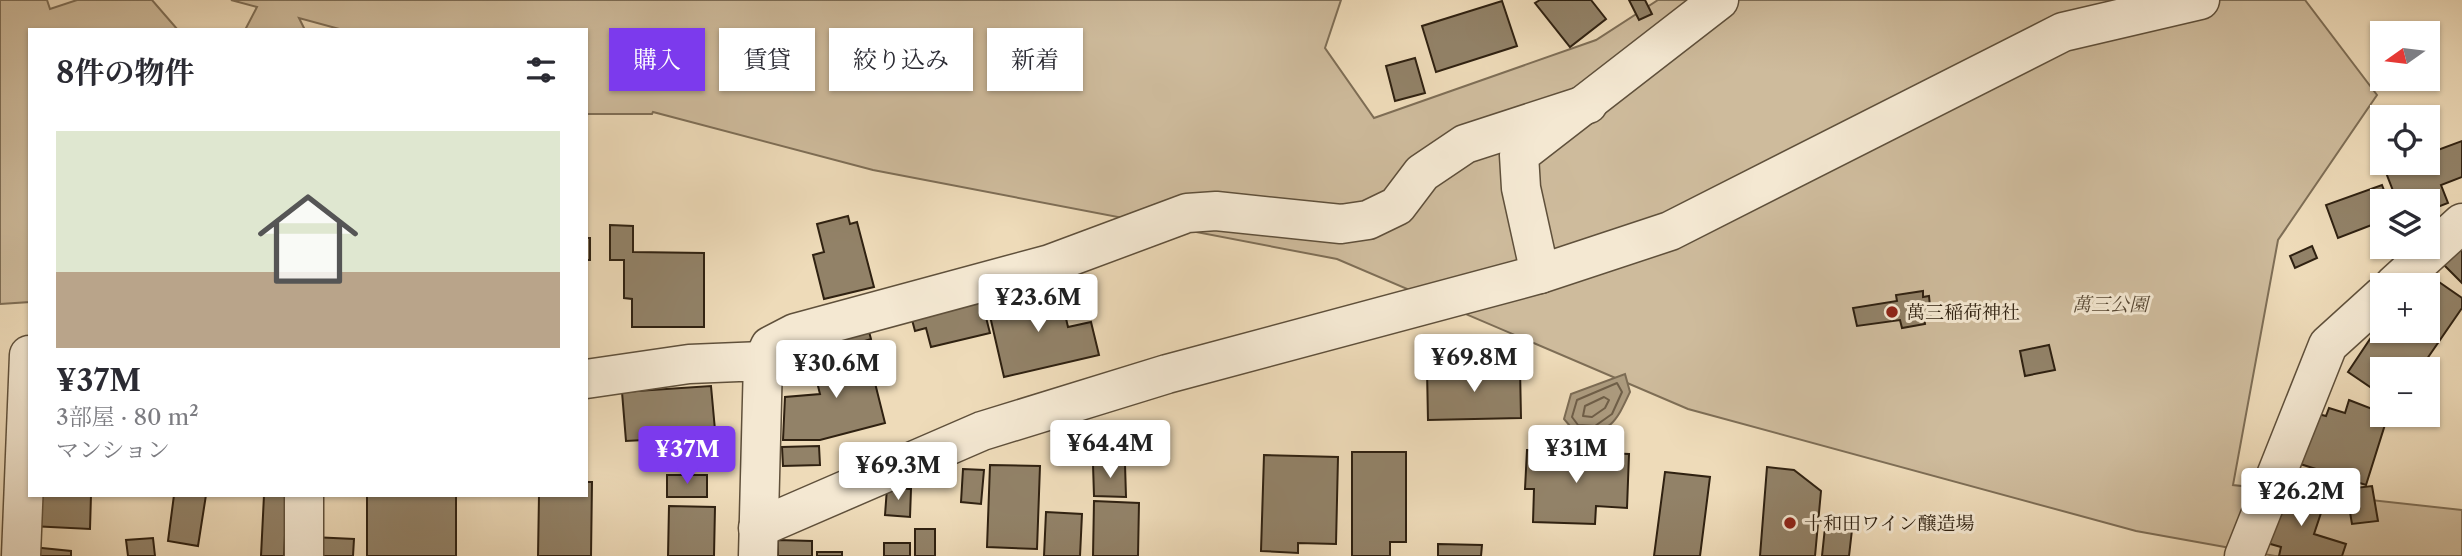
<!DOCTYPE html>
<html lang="ja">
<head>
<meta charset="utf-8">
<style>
	:root { --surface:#fff; --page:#f2f2f3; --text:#2b2b33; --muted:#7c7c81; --accent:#7c3aed }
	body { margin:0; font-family:"Libre Caslon Text","Noto Serif JP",serif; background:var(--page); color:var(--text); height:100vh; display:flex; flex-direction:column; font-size:26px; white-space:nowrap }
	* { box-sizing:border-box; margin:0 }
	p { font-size:23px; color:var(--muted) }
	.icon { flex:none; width:38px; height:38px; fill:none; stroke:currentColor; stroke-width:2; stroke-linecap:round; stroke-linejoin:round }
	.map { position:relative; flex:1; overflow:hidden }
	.sheet { position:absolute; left:28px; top:28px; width:560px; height:469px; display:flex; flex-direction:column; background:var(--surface); border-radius:0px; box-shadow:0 2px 5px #0004 }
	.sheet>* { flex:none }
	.hud { position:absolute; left:609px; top:28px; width:665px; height:63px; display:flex; gap:14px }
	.needle { width:46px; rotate:256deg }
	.buttons { position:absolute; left:2370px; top:21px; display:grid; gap:14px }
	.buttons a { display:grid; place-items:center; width:70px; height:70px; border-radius:0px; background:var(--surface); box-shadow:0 2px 5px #0004; font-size:35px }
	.price { position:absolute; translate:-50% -60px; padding:0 16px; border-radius:7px; background:#fff; color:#222; font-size:23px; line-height:46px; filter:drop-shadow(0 2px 4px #0008) }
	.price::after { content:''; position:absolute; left:50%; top:42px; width:21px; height:16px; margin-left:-10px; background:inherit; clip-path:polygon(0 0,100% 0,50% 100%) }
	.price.selected { background:var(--accent); color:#fff }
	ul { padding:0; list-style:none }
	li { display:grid; align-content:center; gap:14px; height:371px; padding:0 28px }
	li span { display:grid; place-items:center; height:217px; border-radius:0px; color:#555 }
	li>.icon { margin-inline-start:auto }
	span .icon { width:126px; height:126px; fill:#fffc; stroke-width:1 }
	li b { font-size:30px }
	h2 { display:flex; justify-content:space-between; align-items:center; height:84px; padding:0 28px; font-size:30px }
	.chip { padding:0 24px; border-radius:0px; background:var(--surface); box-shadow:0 2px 5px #0004; font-size:24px; line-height:63px }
	.chip.selected { background:var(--accent); color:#fff }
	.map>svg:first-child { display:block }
	.green { fill:#cebb9c; stroke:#7e6e56; stroke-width:2 }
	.water { fill:#ad9c80; stroke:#7b6b54; stroke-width:2 }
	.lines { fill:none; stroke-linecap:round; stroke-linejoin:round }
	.shore { stroke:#6e5e48; stroke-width:2 }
	.building { fill:#928268; stroke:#2f2111; stroke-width:2 }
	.minor-casing { stroke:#5f503b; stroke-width:41 }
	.minor { stroke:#f4e8d2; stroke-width:38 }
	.poi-dot { fill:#8f2418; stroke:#f4e8d2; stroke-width:2.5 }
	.labels { text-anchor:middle; stroke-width:6; stroke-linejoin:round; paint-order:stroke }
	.park-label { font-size:19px; font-style:italic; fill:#574834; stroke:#f4e8d2 }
	.poi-label { font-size:19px; fill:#2f2111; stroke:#f4e8d2; text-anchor:start }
</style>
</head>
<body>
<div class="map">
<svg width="2462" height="556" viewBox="0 0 2462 556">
	<rect width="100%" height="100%" fill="#eedbb9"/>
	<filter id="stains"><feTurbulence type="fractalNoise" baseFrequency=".00286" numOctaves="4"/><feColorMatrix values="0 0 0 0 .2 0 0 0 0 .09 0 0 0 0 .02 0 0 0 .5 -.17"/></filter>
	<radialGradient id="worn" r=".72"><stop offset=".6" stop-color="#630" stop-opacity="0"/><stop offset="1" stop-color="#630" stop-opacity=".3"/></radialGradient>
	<!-- green -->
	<g class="green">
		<path d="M0,0H47L50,9L77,0H152L178,30H30V302L0,304Z"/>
		<path d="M231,0H1341L1325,48L1374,118L1596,40L1658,0H2305L2377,95L2278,240L2233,485L2462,510V556H2275L2136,531L1688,409L1337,259L873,170L653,112L652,114H586V30H343L299,18L305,30H245L257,7Z"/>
	</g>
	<!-- water -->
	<path class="water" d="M1625,374L1630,392C1616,422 1610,435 1575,432L1564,419L1571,394Z"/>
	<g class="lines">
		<!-- shore -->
		<g class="shore">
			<path d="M1617,383L1622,392L1612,414L1595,426L1578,425L1572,417L1577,400Z"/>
			<path d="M1604,397L1609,400L1605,408L1592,417L1583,416L1585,406Z"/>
		</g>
	</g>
	<!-- building -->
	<g class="building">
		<path d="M1540,0H1591L1606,19L1570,47L1535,3Z"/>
		<path d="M1629,0H1645L1652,14L1639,20Z"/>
		<path d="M1502,1L1517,46L1436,72L1422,26Z"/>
		<path d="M1415,58L1425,93L1395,101L1386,66Z"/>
		<path d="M2462,141V177L2441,185L2448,203L2427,211V201H2397L2385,170L2404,163H2427V154Z"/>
		<path d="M2382,185L2388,201H2382V221L2338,238L2326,205Z"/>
		<path d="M848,216L850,224L857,222L874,287L824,299L813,255L824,252L817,224Z"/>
		<path d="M610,225L633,226V252L704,253V327H632V299L624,298V260H610Z"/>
		<rect x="586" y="238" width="4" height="22"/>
		<path d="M2462,242V283L2442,263Z"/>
		<path d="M2312,246L2317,258L2295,268L2290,256Z"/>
		<path d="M2426,273L2462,298V308L2420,369H2382V395L2348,372L2382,321V331H2427V285H2418Z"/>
		<path d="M1046,289L1048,300L1061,297L1068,327L1091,322L1099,355L1004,377L987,303Z"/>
		<path d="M1923,291V297L1929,296L1931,317L1924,318L1925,324L1902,328L1900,320L1857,326L1853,308L1897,301L1896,295Z"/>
		<path d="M981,298L990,333L931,347L926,328L915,331L911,316Z"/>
		<path d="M867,324L871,339L824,354L819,338Z"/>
		<path d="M2049,345L2055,370L2025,376L2020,351Z"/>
		<path d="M866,347L885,423L820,440H783L785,397L820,394L812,362Z"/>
		<path d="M1520,368L1521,418L1428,420L1427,370Z"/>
		<path d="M711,386L715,430L663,433V439L626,441L622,392Z"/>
		<path d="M2349,400L2388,415L2366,485L2294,462L2310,412L2326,416L2329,408L2345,413Z"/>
		<path d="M819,446L820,465L783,466L782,447Z"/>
		<path d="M1527,450L1629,454L1627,508L1596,506L1595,524L1533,522L1534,489H1525Z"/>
		<path d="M1352,452H1406V542H1390V556H1352Z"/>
		<path d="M1264,455L1338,457L1336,544L1298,543V553L1261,551Z"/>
		<path d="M1093,464H1125L1126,497L1094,496Z"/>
		<path d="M990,465L1040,466L1037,549L987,547Z"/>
		<path d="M1767,467L1794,470L1821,491L1815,556H1760Z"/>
		<path d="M963,469L984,470L981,504L961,502Z"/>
		<path d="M1665,472L1710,477L1700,556H1654Z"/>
		<rect x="667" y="475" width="40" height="22"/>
		<path d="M586,482H592L591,556H538L539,495H586Z"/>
		<path d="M2372,486L2378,521L2352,524L2346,489Z"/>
		<path d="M887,488L911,489L910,517L885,515Z"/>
		<path d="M2285,488L2325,501L2314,534L2346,544L2342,556H2279L2281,547L2267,543Z"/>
		<path d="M32,495H91L90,529L31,526Z"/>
		<path d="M174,495H206L198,546L168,541Z"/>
		<path d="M264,495H287L284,556H261Z"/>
		<rect x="367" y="495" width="89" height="61"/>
		<path d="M1094,501L1139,503L1138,556H1093Z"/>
		<path d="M669,506L715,507L714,556H668Z"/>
		<path d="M1046,512L1082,514L1080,556H1044Z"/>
		<path d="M1826,518L1853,521L1849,556H1822Z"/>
		<rect x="915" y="529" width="20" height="27"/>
		<path d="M312,537L354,539L353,556H311Z"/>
		<path d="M153,538L155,556H128L126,540Z"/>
		<path d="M778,540L812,541V556H778Z"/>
		<rect x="884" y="543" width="26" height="13"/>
		<path d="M1438,544L1482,545L1481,556H1438Z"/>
		<path d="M32,547L71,551V556H32Z"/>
		<rect x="817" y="552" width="25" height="4"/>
	</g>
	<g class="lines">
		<!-- minor casing -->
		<g class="minor-casing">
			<g id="minor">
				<path d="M1540,274L1521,188L1519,155L1719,0"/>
				<path d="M2394,285L2462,223"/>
				<path d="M763,361L770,346L795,333L1050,264L1187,213L1216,211L1341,224L1368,220L1397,206L1422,173L1465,144L1588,104"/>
				<path d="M586,379L689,364L763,361L758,556"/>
				<path d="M758,528L982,431L1167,374L1540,274L1670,231L2063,32L2200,0"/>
				<path d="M21,556L29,355"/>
				<path d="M304,556V495"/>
				<path d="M2244,556L2328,345L2382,296"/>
			</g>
		</g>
		<!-- minor -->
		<use href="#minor" class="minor"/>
	</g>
	<!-- markers -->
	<g class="poi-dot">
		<circle cx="1892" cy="312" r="7"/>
		<circle cx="1790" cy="523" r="7"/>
	</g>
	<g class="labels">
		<!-- park labels -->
		<g class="park-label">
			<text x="2110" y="311">萬三公園</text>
		</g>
		<!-- poi labels -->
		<g class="poi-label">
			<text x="1906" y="319">萬三稲荷神社</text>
			<text x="1804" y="530">十和田ワイン醸造場</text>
		</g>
	</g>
	<rect width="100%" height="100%" filter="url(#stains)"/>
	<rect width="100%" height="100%" fill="url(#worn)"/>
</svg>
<div class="buttons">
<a><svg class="needle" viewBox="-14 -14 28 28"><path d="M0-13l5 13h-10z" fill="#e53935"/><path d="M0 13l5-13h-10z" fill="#7c7c81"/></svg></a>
<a><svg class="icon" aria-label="locate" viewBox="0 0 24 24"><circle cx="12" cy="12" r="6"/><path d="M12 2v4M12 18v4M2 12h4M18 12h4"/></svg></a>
<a><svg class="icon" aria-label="layers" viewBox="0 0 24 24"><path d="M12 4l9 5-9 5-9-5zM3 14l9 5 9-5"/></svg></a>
<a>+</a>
<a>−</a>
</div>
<b class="price" style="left:1038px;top:334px">¥23.6M</b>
<b class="price" style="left:1474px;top:394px">¥69.8M</b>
<b class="price" style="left:836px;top:400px">¥30.6M</b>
<b class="price" style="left:1110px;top:480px">¥64.4M</b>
<b class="price" style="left:1576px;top:485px">¥31M</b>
<b class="price selected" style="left:687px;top:486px">¥37M</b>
<b class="price" style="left:898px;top:502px">¥69.3M</b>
<b class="price" style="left:2301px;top:528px">¥26.2M</b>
<div class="hud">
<a class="chip selected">購入</a>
<a class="chip">賃貸</a>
<a class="chip">絞り込み</a>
<a class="chip">新着</a>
</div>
<section class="sheet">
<h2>8件の物件<svg class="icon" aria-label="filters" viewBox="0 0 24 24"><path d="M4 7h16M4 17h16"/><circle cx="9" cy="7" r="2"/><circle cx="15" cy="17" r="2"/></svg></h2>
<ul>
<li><span style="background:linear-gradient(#dfe7d0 65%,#b9a48a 0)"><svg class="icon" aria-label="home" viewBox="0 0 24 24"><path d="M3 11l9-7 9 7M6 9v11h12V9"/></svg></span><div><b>¥37M</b><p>3部屋 · 80 m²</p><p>マンション</p></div></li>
</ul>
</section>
</div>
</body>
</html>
